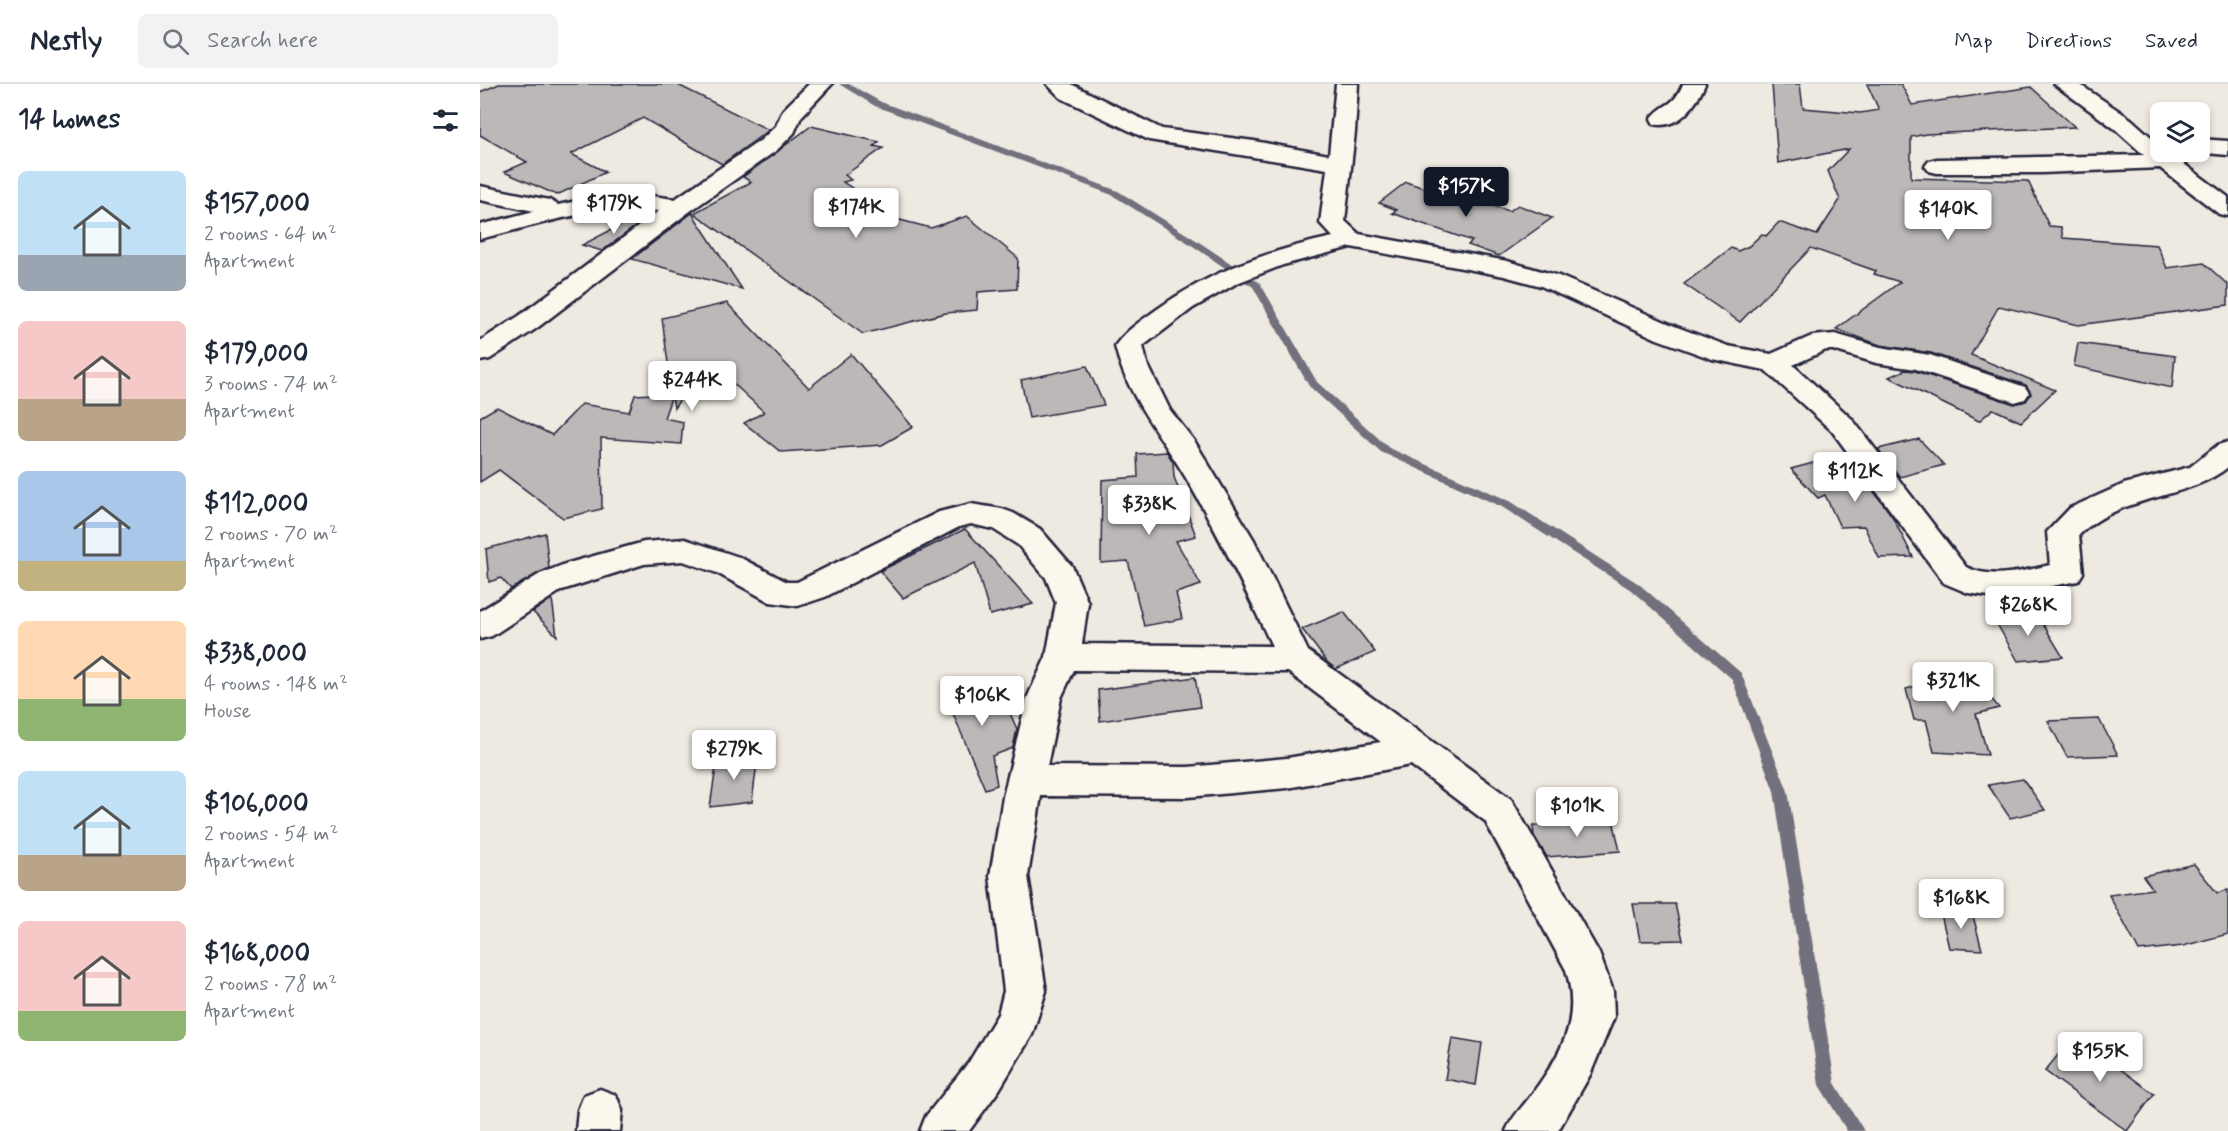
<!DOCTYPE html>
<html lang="en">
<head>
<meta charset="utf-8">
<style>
	:root { --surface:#fff; --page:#f2f2f3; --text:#1f2937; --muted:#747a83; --line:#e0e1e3; --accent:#111827 }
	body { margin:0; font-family:Mynerve,sans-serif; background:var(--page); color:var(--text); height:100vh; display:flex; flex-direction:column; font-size:22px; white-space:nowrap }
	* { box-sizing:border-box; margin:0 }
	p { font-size:20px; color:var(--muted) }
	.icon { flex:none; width:33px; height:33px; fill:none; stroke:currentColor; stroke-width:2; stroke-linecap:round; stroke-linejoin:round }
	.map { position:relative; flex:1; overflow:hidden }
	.side { display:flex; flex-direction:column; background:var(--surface); width:480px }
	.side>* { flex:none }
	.fabs { position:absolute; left:1670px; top:18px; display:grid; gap:12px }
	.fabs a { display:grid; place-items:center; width:60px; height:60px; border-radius:9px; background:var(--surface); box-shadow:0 3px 9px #0003; font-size:30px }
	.price { position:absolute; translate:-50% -51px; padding:0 14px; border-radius:6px; background:#fff; color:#222; font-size:20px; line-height:39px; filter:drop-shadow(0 2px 3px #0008) }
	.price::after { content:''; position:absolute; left:50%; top:36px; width:18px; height:14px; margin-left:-9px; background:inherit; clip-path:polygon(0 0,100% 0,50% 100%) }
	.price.active { background:var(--accent); color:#fff }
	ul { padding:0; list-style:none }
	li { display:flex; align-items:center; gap:18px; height:150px; padding:0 18px }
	li span { display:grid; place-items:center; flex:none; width:168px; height:120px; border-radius:9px; color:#555 }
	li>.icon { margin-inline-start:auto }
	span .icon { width:72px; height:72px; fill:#fffc; stroke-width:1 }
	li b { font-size:26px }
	h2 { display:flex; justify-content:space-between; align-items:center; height:72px; padding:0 18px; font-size:26px }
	header { display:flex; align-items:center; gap:36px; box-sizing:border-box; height:84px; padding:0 30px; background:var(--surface); border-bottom:2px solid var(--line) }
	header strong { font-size:28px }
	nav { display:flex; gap:33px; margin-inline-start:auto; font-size:21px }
	.search { width:420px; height:54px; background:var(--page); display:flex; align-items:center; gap:15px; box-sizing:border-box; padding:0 21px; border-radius:9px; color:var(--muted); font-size:22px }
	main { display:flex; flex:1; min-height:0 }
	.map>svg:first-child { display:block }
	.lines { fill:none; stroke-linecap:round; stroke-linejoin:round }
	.stream { fill:#716f7c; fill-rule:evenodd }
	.building { fill:#bcb8b8; stroke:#22223b; stroke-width:1.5 }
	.street-casing { stroke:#22223b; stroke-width:5 }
	.street { fill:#fbf7ec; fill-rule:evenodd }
</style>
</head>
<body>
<header>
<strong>Nestly</strong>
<div class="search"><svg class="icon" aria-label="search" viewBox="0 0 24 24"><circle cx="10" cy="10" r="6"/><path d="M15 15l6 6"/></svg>Search here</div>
<nav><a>Map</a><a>Directions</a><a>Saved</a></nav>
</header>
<main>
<section class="side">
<h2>14 homes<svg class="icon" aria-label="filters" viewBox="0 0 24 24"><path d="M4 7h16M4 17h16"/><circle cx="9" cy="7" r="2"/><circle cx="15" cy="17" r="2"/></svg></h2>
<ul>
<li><span style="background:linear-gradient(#bfe0f5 70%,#9aa5b1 0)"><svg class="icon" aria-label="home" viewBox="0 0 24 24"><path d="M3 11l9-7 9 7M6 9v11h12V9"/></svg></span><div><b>$157,000</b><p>2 rooms · 64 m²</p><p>Apartment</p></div></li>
<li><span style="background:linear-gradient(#f6c9c9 65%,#b9a48a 0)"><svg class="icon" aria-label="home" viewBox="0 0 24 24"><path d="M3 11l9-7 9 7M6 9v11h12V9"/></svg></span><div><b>$179,000</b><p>3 rooms · 74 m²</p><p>Apartment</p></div></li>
<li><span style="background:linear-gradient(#a9c7e8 75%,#c2b280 0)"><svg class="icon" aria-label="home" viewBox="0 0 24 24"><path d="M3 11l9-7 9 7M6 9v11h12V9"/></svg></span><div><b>$112,000</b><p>2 rooms · 70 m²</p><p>Apartment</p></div></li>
<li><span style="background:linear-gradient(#ffd9b3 65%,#8fb573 0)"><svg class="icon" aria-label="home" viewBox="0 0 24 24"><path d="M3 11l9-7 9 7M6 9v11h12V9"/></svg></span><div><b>$338,000</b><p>4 rooms · 148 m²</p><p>House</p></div></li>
<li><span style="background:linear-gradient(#bfe0f5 70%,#b9a48a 0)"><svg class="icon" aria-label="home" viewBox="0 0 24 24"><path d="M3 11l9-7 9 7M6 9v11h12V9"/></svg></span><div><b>$106,000</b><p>2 rooms · 54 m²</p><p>Apartment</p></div></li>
<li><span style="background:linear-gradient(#f6c9c9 75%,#8fb573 0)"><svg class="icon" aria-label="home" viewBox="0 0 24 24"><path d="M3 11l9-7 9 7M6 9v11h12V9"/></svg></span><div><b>$168,000</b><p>2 rooms · 78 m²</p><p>Apartment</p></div></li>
</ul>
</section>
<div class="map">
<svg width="1748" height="1047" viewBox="0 0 1748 1047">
	<rect width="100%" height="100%" fill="#eeeae2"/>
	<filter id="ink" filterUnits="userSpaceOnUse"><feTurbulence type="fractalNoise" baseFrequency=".0167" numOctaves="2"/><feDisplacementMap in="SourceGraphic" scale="12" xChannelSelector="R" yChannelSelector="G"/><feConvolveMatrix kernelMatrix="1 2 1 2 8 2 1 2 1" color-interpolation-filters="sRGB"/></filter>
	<g filter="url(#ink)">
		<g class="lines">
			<!-- stream -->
			<path class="stream" d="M359,0H369L401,18L638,107L716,156L780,199L837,298L909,364L1030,417L1159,500L1261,589L1308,707L1355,999L1384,1047H1367L1339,1001L1294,707L1252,595L1151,506L1022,423L901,368L829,302L773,203L710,160L632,111L395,22Z"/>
		</g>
		<!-- building -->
		<g class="building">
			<path d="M19,0H196L289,46L242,80L163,34L91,70L126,88L77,111L24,88L47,78L0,51V8Z"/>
			<path d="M1292,0H1320L1323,24L1380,29L1399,26L1387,0H1421L1432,21L1551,3L1595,43L1446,50L1431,53V94L1548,97L1569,142L1581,143L1583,154L1677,161L1687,184L1724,179L1748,201V221L1598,241L1519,222L1491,271L1575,306L1541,338L1513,325L1499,337L1409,293L1425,286L1435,287L1534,320L1546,317L1551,310L1546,301L1451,269L1400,261L1356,245L1420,198L1394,190L1396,187L1331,164L1260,238L1204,200L1251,164L1258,167L1269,162L1282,150L1286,152L1299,138L1337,151L1360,116L1348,87L1369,65L1298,79Z"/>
			<path d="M331,42L399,58L394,62L403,64L365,91L371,96L363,98L420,136L451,144L487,132L538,174L537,205L498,208L497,226L466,229L383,250L214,129L271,98L263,93Z"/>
			<path d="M926,98L975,114L979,111L1029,127L1038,121L1072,134L1019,172L988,161L992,157L912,129L917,126L899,119Z"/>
			<path d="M212,129L262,205L152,175Z"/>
			<path d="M158,132L167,134L122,167L102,161Z"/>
			<path d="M247,219L329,304L371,270L433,343L402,361L301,368L264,339L284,328L241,288L213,297L194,324L192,311L184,334L203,338L201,360L121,354L122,425L83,434L19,386L0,398V333L17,323L72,351L102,320L149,328L155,311L192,309L182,234Z"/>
			<path d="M1598,259L1695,272L1692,304L1594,282Z"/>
			<path d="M607,282L624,321L549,334L541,296Z"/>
			<path d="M1439,355L1464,381L1420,393L1398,365Z"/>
			<path d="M687,368L693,378L694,393L716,452L696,457L721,501L696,509L702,535L664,542L648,477L621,479L622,396L658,393L657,370Z"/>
			<path d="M1366,370L1412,432L1433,473L1399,474L1384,442L1360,443L1345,411L1338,414L1311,385Z"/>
			<path d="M485,445L553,520L510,531L495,479L423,514L400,487Z"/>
			<path d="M65,449L69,484L31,505L21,494L9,498L6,465Z"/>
			<path d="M72,515L77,552L53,528Z"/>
			<path d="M864,528L895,568L856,585L847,578L822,545Z"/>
			<path d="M1557,530L1583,573L1538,577L1513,533Z"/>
			<path d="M1490,588L1519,624L1496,630L1508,671L1454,668L1446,636H1434L1426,605Z"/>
			<path d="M715,593L720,623L620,637L618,606Z"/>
			<path d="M499,594L504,621L525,618L537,645L533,664L512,672L517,701L505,705L463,606Z"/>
			<path d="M1619,635L1638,671L1587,673L1568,637Z"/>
			<path d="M278,671L272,718L230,723L237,676Z"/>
			<path d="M1543,695L1565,726L1530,734L1508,701Z"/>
			<path d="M1133,736L1140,767L1067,773L1054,752L1053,742Z"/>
			<path d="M1714,780L1737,809L1748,806V850L1703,862L1659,867L1629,811L1673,805L1663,792Z"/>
			<path d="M1153,820H1195L1203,856L1160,857Z"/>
			<path d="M1460,826L1492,828L1502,866L1469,864Z"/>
			<path d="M1594,951L1674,1010L1647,1047L1565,987Z"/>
			<path d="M972,954L1002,959L996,1001L965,995Z"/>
		</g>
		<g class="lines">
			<!-- street casing -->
			<g class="street-casing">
				<g id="street">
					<path d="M329,0H352L321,33L314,49L297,66L209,128L57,244L10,275L0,277V257L39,232L179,127C118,119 59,141 0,155V141L54,127L0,116V102L69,116L78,121C126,110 146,108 195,115L281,56L296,42L303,26Z"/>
					<path d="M567,0H591L682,45L774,57L849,71L856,0H878L875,48L865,137L879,150L1027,177L1079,192L1197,243L1248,262L1291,270L1332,252L1355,250L1400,263L1450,271L1545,303L1549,309L1545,315L1535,318L1436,285L1396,279L1353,266H1346L1313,281L1372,335L1486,483C1513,496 1543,487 1570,481L1567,448L1590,424L1644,400L1710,383L1738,361L1748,358V383C1706,417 1642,409 1599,451L1603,489L1598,497L1515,513L1488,509L1464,499L1352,347L1285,286L1232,275L1177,255L1061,202L1024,192L871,163L803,181L757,199L713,224L663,262L667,279L690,326L715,358L774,456L828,567L1031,715L1119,869L1133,907L1134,933L1110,991L1078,1047H1026C1032,1032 1043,1023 1052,1010C1082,969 1101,936 1086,886L1005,737L931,681L807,704L708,713L561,712L548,792L566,907L552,951L519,1006L489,1047H440L446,1032L489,978L518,930L524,907L510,792L523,713L547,614L566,573L576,519L566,494L538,461L513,445L491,440L479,443L345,513L318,522L290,518L237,489L203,477L164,480L82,506L12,552L0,555V527L60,490L85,480L164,458L205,455L259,473L307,498H317L459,428L491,420L522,425L533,429L560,445L592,482L608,519L602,560L792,562C765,505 738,449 706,394C681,351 647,313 635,262C646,246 661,237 676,226C730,187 788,167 853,153L840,139L847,85L669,56L581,14ZM594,586L808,588L901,658L807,674L708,683L567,682L581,614Z"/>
					<path d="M1203,0H1225C1217,20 1199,46 1174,40L1171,35C1183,18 1193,25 1203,0Z"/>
					<path d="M1574,0H1599L1651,35L1680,61V68H1688L1748,113V132L1739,130L1680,84L1562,89H1457L1449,87L1445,82L1449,77L1457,75L1664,71L1635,45Z"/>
					<path d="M1719,55L1748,57V71L1714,68H1719Z"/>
					<path d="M120,1005L136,1011L142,1026L140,1047H96L98,1026L104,1011Z"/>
				</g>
			</g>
			<!-- street -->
			<use href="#street" class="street"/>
		</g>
	</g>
</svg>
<div class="fabs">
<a><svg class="icon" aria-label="layers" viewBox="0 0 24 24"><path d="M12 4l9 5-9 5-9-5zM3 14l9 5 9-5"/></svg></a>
</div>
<b class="price active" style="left:986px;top:134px">$157K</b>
<b class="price" style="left:134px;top:151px">$179K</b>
<b class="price" style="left:376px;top:155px">$174K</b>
<b class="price" style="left:1468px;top:157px">$140K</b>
<b class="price" style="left:212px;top:328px">$244K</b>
<b class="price" style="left:1375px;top:419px">$112K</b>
<b class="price" style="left:669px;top:452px">$338K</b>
<b class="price" style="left:1548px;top:553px">$268K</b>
<b class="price" style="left:1473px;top:629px">$321K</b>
<b class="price" style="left:502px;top:643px">$106K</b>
<b class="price" style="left:254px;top:697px">$279K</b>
<b class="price" style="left:1097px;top:754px">$101K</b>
<b class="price" style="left:1481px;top:846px">$168K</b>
<b class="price" style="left:1620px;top:999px">$155K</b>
</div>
</main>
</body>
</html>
